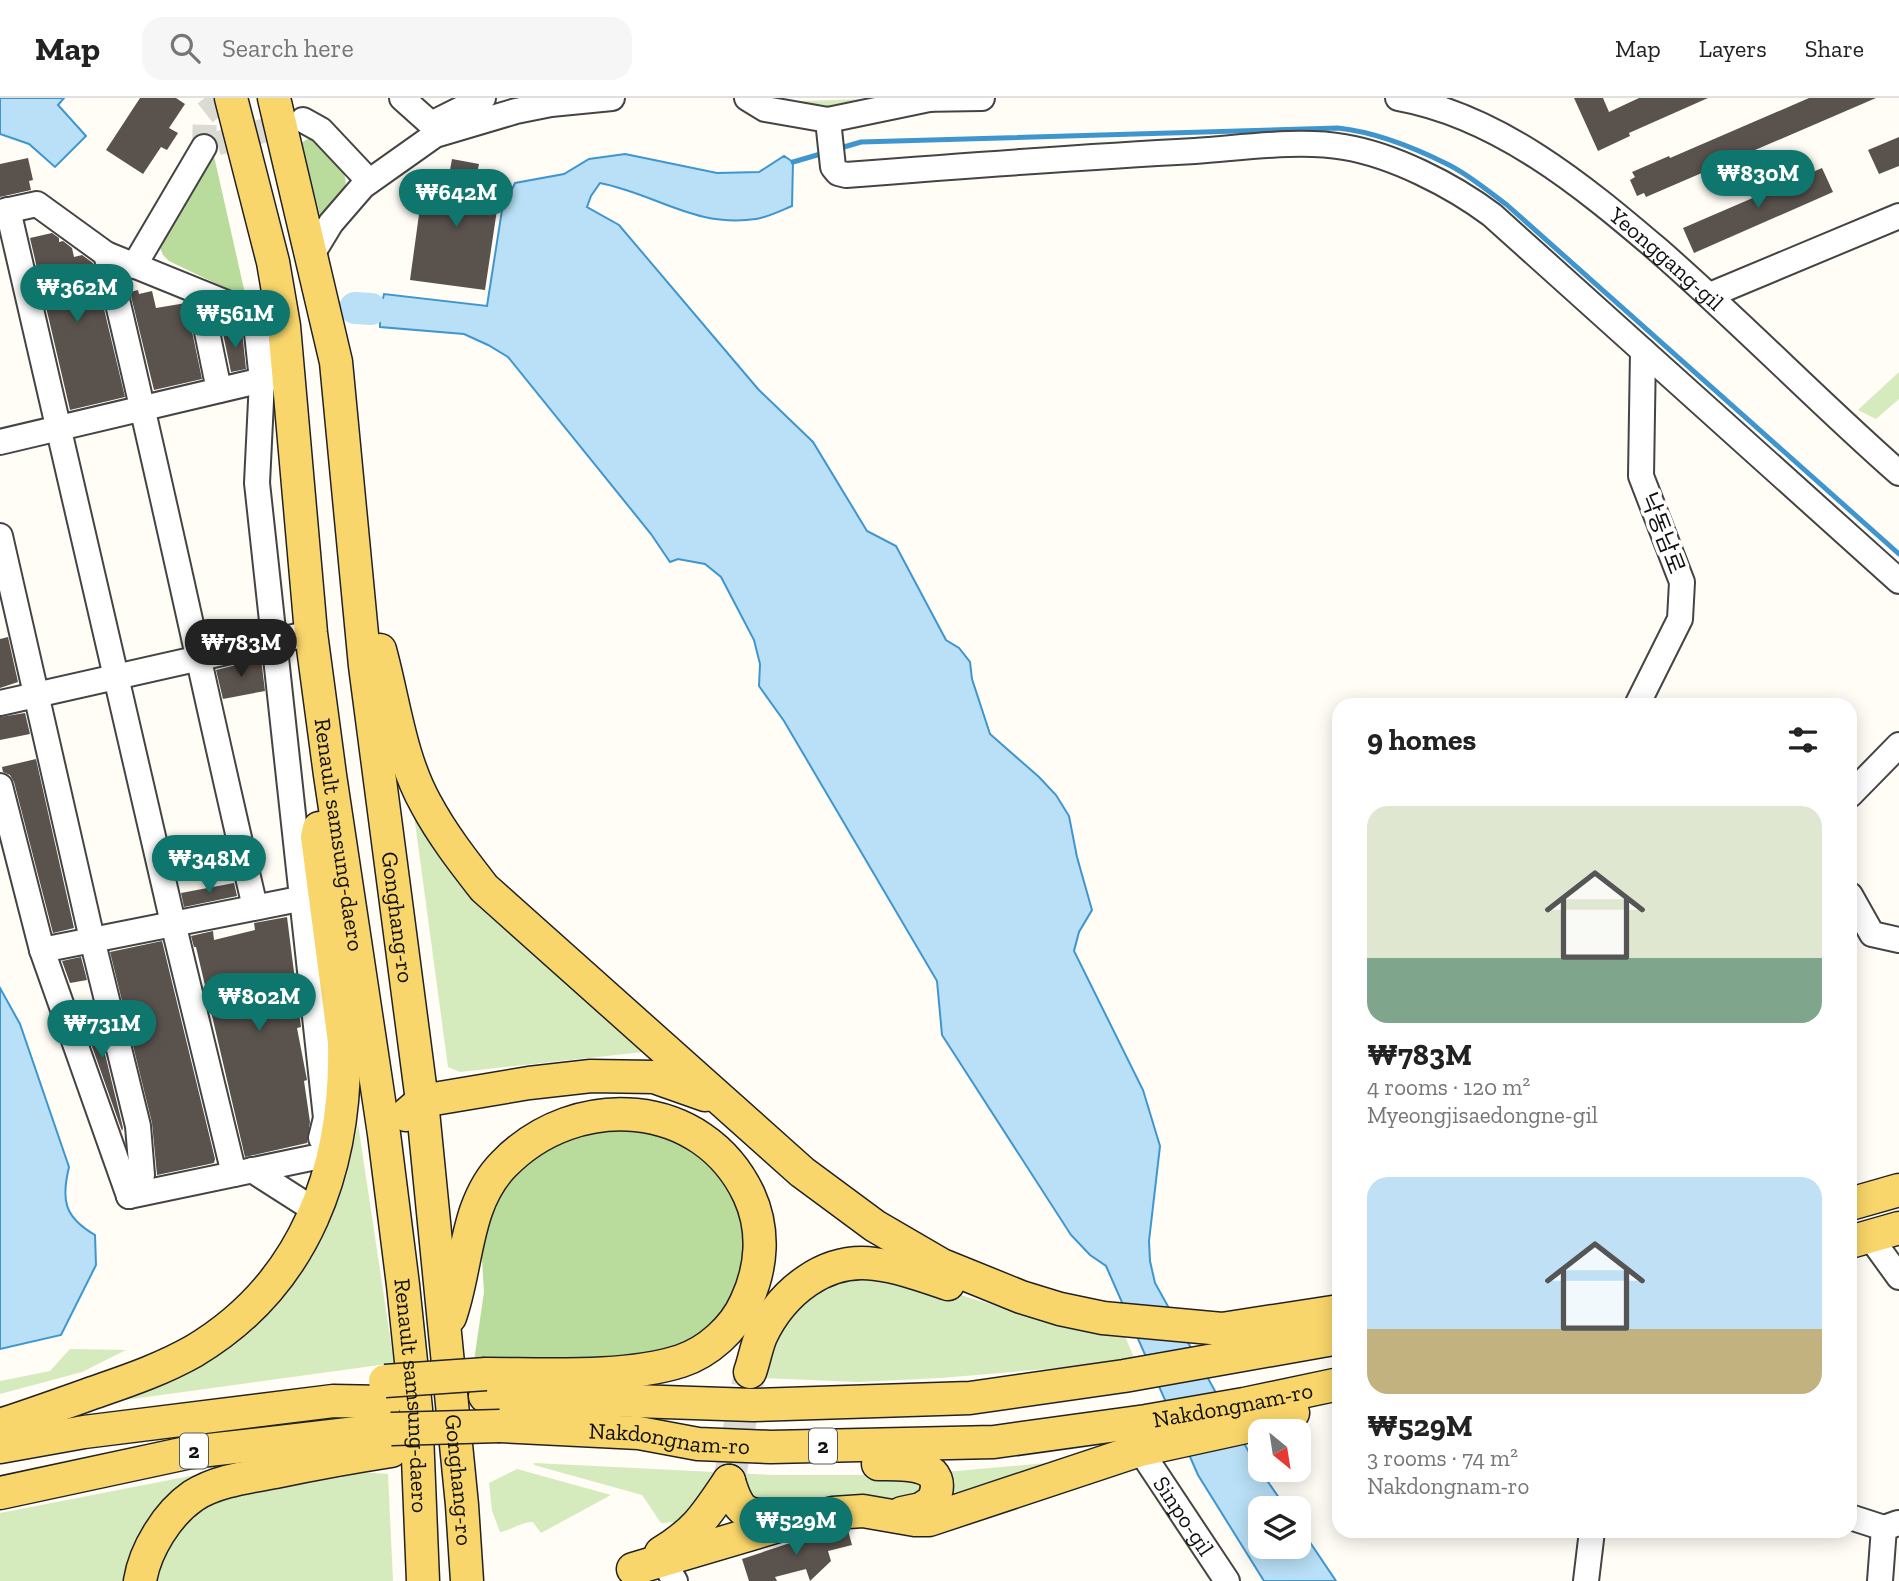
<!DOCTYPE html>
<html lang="en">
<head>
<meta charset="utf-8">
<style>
	:root { --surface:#fff; --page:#f6f6f6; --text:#222; --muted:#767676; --line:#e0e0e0; --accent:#0f766e }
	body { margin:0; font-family:"Zilla Slab","Noto Sans KR",serif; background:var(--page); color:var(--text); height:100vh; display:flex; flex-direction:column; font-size:26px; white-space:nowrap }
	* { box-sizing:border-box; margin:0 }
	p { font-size:23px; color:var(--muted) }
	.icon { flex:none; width:38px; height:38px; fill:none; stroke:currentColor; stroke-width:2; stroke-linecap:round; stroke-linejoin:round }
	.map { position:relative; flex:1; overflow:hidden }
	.sheet { position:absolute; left:1332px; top:600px; width:525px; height:840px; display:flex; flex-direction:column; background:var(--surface); border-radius:21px; box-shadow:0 4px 18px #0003 }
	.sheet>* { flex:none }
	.needle { width:46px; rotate:150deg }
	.tools { position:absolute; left:1248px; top:1321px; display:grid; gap:14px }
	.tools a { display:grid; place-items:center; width:63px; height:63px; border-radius:14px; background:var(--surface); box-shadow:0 4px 18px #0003; font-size:35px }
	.price { position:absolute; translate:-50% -60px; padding:0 16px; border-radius:24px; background:var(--accent); color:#fff; font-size:23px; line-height:46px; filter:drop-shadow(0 2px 4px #0008) }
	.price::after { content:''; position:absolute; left:50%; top:42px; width:21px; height:16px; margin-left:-10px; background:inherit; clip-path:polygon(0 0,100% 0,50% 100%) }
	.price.active { background:#222; color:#fff }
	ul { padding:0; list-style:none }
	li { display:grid; align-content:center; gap:14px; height:371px; padding:0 35px }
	li span { display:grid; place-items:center; height:217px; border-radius:21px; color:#555 }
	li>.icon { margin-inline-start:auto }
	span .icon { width:126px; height:126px; fill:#fffc; stroke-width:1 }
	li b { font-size:30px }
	h2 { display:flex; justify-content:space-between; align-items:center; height:84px; padding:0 35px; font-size:30px }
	header { display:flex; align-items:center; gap:42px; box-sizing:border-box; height:98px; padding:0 35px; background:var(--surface); border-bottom:2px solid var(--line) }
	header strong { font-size:33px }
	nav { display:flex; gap:38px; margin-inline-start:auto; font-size:24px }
	.search { width:490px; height:63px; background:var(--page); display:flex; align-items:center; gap:18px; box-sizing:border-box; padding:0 24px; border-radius:21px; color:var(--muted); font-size:26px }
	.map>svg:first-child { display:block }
	.green { fill:#d5ebbd }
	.forest { fill:#b9dc9c }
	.water { fill:#b9e0f7; stroke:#3f96cf; stroke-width:2 }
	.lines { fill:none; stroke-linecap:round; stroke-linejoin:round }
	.stream { stroke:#3f96cf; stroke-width:5 }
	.river { stroke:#b9e0f7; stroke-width:32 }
	.building { fill:#5a524d }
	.minor-tunnel { stroke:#dbdad3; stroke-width:24; stroke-dasharray:24 12; stroke-linecap:butt }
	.major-tunnel { stroke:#dbdad3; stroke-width:32; stroke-dasharray:32 16; stroke-linecap:butt }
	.minor-casing { stroke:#444; stroke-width:28 }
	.major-casing { stroke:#222; stroke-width:35 }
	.minor { stroke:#fff; stroke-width:24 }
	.major { stroke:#f9d66b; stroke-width:32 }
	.major-bridge-casing { stroke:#222; stroke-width:35; stroke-linecap:butt }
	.major-bridge { stroke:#f9d66b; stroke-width:32 }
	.labels { text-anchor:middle; stroke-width:7; stroke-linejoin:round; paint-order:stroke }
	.shield { fill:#fff; stroke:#585858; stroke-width:2 }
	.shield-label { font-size:21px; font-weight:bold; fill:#111 }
	.street-label { font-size:23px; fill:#111; stroke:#fff }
</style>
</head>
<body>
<header>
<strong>Map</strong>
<div class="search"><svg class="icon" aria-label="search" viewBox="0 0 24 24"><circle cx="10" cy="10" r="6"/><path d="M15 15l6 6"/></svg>Search here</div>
<nav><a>Map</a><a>Layers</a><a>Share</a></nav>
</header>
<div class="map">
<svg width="1899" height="1483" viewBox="0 0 1899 1483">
	<rect width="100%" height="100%" fill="#fffdf5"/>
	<!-- green -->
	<g class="green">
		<path d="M864,1L866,2L828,14L771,4Z"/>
		<path d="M1899,274V301L1876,321L1858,312Z"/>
		<path d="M414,717L468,791L643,954L460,974L448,969Z"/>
		<path d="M358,1026L394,1265L125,1302L269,1213L292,1185L326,1131L347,1076Z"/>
		<path d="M852,1175L917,1184L1027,1217L1123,1233L1134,1260L1116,1265L941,1280L859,1284L759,1280L793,1203Z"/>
		<path d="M70,1251L126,1252L82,1274L0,1296V1283L50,1273Z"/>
		<path d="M1080,1362L947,1411L945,1374Z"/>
		<path d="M534,1365L773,1377H908L924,1385L916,1402L759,1412L720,1379L678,1424L661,1425L642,1397L534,1367Z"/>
		<path d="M517,1371L611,1397L541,1435L533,1424C521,1424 512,1432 500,1434L492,1413L489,1385Z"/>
		<path d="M211,1374L129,1483H0V1415Z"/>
		<path d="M361,1374L388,1376L393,1483H154L163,1453L182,1426L205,1407L238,1395L322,1377L339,1380Z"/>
	</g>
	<!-- forest -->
	<g class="forest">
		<path d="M313,38C325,51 353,73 344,93C338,104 329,115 322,125L301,45Z"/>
		<path d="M214,58L246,200L169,163L163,157L159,147L205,59Z"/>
		<path d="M600,1027L675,1037L738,1091L752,1153L716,1232L656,1261L474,1263L484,1194L481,1144L485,1126L510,1077L535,1054Z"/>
	</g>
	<!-- water -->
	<g class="water">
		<path d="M0,0H64L58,7L86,38L55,69L29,46L0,36Z"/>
		<path d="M625,56L717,75L759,74L784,58L793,64L792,108C780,113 768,119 756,121C695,130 656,96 600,85L591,98L587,109L619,127L758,291L813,344L867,433L896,448L946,542L959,550L970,564L972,581L990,636L1039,679L1056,697L1069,718L1077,759L1092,812L1079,834L1074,853L1143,992L1160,1048L1149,1143L1150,1163L1155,1185L1255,1365L1286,1410H1260V1449H1298L1299,1428L1336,1483H1264L1198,1377L1106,1168L1090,1157L1071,1137L942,937L937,883L784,623L759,588L760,566L754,542L721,479L705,466L678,461L670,464L651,436L508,259L488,247L464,236L380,229V213L384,196L487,208L502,112L515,85L564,76L589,61Z"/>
		<path d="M0,890L20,926L69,1069C61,1102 64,1119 95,1137L96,1167L61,1237L0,1251Z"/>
	</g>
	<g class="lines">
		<!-- stream -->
		<g class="stream">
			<path d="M837,51L861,44L1338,30C1375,34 1413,49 1447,66C1468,76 1488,93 1507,107L1899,456"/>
			<path d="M793,64L824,55"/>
		</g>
		<!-- river -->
		<path class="river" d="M355,210L371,211"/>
	</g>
	<!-- building -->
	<g class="building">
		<path d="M140,0H176L185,6L169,30L178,35L167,52L161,49L143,76L106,52Z"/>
		<path d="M1574,0H1603L1609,14L1639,0H1708L1629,35L1630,38L1598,53Z"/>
		<path d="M1809,0H1876L1646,99L1644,95L1637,98L1630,82L1635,79L1632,74L1669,58L1670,60Z"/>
		<path d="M1899,39V68L1879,76L1868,52Z"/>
		<path d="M28,60L33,82L29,83L31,92L0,99V66Z"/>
		<path d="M452,61L479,66L476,81L501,85L485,192L410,182L424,80L448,83Z"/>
		<path d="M1822,70L1833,94L1694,155L1683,130Z"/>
		<path d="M52,135L59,140V144L63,143L72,150L74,159L82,157L93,165L125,299L70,312L30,140Z"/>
		<path d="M138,192L139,196L152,193L156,210L186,205L202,281L154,292L130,194Z"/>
		<path d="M220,221H221L224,236L242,233L246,271L231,274Z"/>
		<path d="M8,539L18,584L0,590V541Z"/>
		<path d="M261,561L265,593L223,601L216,572Z"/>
		<path d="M25,615L30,636L0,642V619Z"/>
		<path d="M36,661L74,830L53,835L14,684L10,677L3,674L2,669Z"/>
		<path d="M234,785L237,798L184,809L181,795Z"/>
		<path d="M287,819L301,929L297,930L307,982L304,983L310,1024L307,1045L245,1059L196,849H194L191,838L213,833L214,842L255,832L254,825Z"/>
		<path d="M162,843L215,1061L214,1065L157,1077L152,1025L110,854Z"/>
		<path d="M81,859L87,882L70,885L62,863Z"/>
		<path d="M96,919L123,1030L122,1033L83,923Z"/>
		<path d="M848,1432L852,1447L828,1453L831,1463L810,1483L806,1471L775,1479L777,1483H749L742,1461L808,1439Z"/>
	</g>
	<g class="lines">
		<!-- minor-tunnel -->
		<path class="minor-tunnel" d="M224,0L205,15L204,49L295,24"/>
		<!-- major-tunnel -->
		<path class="major-tunnel" d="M729,1383L749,1279"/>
		<!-- minor casing -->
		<g class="minor-casing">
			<g id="minor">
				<path d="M402,0L431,26L483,0"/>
				<path d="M747,0L765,11L828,22L934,0"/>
				<path id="s1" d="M1398,0C1498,18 1582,87 1657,151C1740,223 1816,302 1899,375"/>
				<path d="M919,1L982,0"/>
				<path d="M303,22L321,32L369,83"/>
				<path d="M828,22L833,69L838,75L846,77C962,68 1079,59 1195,53C1241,50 1299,41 1344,49C1393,57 1452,87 1492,117L1899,483"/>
				<path d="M8,112L173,825L234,1076"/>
				<path d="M0,114L37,106L106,156L271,223"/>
				<path d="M106,156C159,373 204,592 255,809"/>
				<path d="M311,158L331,125L363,88L435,37L516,13L551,6L612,0"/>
				<path d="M134,168L204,49"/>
				<path d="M199,195L219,292"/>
				<path d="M1710,197L1899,118"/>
				<path d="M255,217L262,282L257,385L326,1020L321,1040"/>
				<path d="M0,344L275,279"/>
				<path d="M0,438L92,841L138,1028L142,1077L139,1085L129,1098"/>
				<path d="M0,605L311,535"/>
				<path d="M1637,607L1680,521L1682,484L1641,378L1643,253"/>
				<path d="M0,688L42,852L129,1098"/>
				<path d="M1850,697L1899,647"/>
				<path d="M1850,797L1872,836L1899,842"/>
				<path d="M42,852L304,800"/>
				<path d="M252,1072L316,1113"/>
				<path d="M129,1098L335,1055"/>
				<path d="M1870,1139L1899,1179"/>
				<path id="s2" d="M1140,1352L1227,1483"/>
				<path d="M1850,1419L1884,1430L1898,1425"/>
				<path d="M670,1475L675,1483"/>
				<path d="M1586,1483L1592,1433"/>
				<path d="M1880,1483L1884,1430"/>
			</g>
		</g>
		<!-- major casing -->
		<g class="major-casing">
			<g id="major">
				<path id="s3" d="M231,0L273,164L284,228L311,535L330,677L384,1036L403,1187L416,1311L423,1483"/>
				<path id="s4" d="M274,0L336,264L365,568L422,1003L462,1407L467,1483"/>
				<path d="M380,552C394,603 400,660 426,706C442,736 463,763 484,790L802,1074L875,1128L942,1167L1021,1199L1060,1211L1103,1220L1222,1231L1339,1213"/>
				<path d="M406,1017L422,1003L529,985L591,978L654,979L705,997"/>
				<path d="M1850,1106L1899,1092"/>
				<path d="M1850,1144L1899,1130"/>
				<path d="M450,1219C468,1169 464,1106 504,1066C576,992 703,999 749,1097C765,1132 762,1170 746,1204C734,1231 708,1254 681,1263C625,1281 545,1276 486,1276"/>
				<path d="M750,1274C754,1263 756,1250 761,1238C782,1194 825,1159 875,1166C900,1169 924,1178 948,1186"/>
				<path d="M485,1298L753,1307L970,1300L1124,1278L1339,1240"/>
				<path d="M0,1327C34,1316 67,1304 101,1292C133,1281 164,1270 194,1253C306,1186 347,1070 344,944L317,739L319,730"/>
				<path id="s5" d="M500,1328L639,1335L698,1346L771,1349L994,1344L1146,1323L1244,1306L1339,1286"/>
				<path d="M0,1349L84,1334L333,1303L386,1304"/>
				<path d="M878,1366C902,1366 951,1363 933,1403L921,1411L902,1415"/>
				<path d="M729,1383C741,1423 750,1416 788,1418"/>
				<path d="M0,1395L191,1354L391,1331"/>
				<path d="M661,1455C697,1433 706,1417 729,1383"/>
				<path d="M633,1471L785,1426L833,1415L863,1413L915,1422H929L1140,1352L1250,1328L1293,1315"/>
				<path d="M140,1483C145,1452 167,1416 193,1398C216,1383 248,1379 275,1374C314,1366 352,1359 391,1353"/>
			</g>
		</g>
		<!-- minor -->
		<use href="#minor" class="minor"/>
		<!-- major -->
		<use href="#major" class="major"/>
		<!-- major-bridge casing -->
		<g class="major-bridge-casing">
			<g id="major-bridge">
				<path d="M385,1283L486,1276"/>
				<path d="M391,1331L500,1328"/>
			</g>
		</g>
		<!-- major-bridge -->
		<use href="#major-bridge" class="major-bridge"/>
	</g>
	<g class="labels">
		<!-- shield labels -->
		<g class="shield">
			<rect x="809" y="1330.5" width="28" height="35" rx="5"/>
			<rect x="180" y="1335.5" width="28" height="35" rx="5"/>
		</g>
		<g class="shield-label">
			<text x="823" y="1355">2</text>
			<text x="194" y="1360">2</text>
		</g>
		<!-- street labels -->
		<g class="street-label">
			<text dy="8" stroke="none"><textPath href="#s1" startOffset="317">Yeonggang-gil</textPath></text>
			<text transform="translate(1663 435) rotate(69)" y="8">낙동남로</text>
			<text dy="8" stroke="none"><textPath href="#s3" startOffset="746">Renault samsung-daero</textPath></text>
			<text dy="8" stroke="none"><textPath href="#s4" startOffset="830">Gonghang-ro</textPath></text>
			<text dy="8" stroke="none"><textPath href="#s3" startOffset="1312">Renault samsung-daero</textPath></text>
			<text dy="8" stroke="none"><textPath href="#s5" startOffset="737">Nakdongnam-ro</textPath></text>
			<text dy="8" stroke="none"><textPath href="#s5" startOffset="170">Nakdongnam-ro</textPath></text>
			<text dy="8" stroke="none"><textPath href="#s4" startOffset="1396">Gonghang-ro</textPath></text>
			<text dy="8" stroke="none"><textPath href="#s2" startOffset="79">Sinpo-gil</textPath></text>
		</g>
	</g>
</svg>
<div class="tools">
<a><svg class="needle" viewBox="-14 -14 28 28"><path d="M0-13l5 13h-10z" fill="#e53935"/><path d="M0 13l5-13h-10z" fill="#767676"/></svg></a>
<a><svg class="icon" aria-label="layers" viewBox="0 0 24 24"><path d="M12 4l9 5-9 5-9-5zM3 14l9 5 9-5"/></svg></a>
</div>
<b class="price" style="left:1758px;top:112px">₩830M</b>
<b class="price" style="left:456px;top:131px">₩642M</b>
<b class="price" style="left:77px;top:226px">₩362M</b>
<b class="price" style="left:235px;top:252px">₩561M</b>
<b class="price active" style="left:241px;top:581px">₩783M</b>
<b class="price" style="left:209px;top:797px">₩348M</b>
<b class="price" style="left:259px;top:935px">₩802M</b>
<b class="price" style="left:102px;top:962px">₩731M</b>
<b class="price" style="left:796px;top:1459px">₩529M</b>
<section class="sheet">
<h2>9 homes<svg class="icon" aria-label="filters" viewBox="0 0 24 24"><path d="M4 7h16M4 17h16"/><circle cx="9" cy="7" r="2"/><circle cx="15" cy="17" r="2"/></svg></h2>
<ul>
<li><span style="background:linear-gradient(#dfe7d0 70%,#7fa58c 0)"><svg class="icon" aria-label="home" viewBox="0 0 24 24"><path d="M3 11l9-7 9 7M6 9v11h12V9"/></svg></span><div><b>₩783M</b><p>4 rooms · 120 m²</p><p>Myeongjisaedongne-gil</p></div></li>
<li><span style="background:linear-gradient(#bfe0f5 70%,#c2b280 0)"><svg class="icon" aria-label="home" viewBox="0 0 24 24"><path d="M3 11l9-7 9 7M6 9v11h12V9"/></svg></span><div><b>₩529M</b><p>3 rooms · 74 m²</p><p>Nakdongnam-ro</p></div></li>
</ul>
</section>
</div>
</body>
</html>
